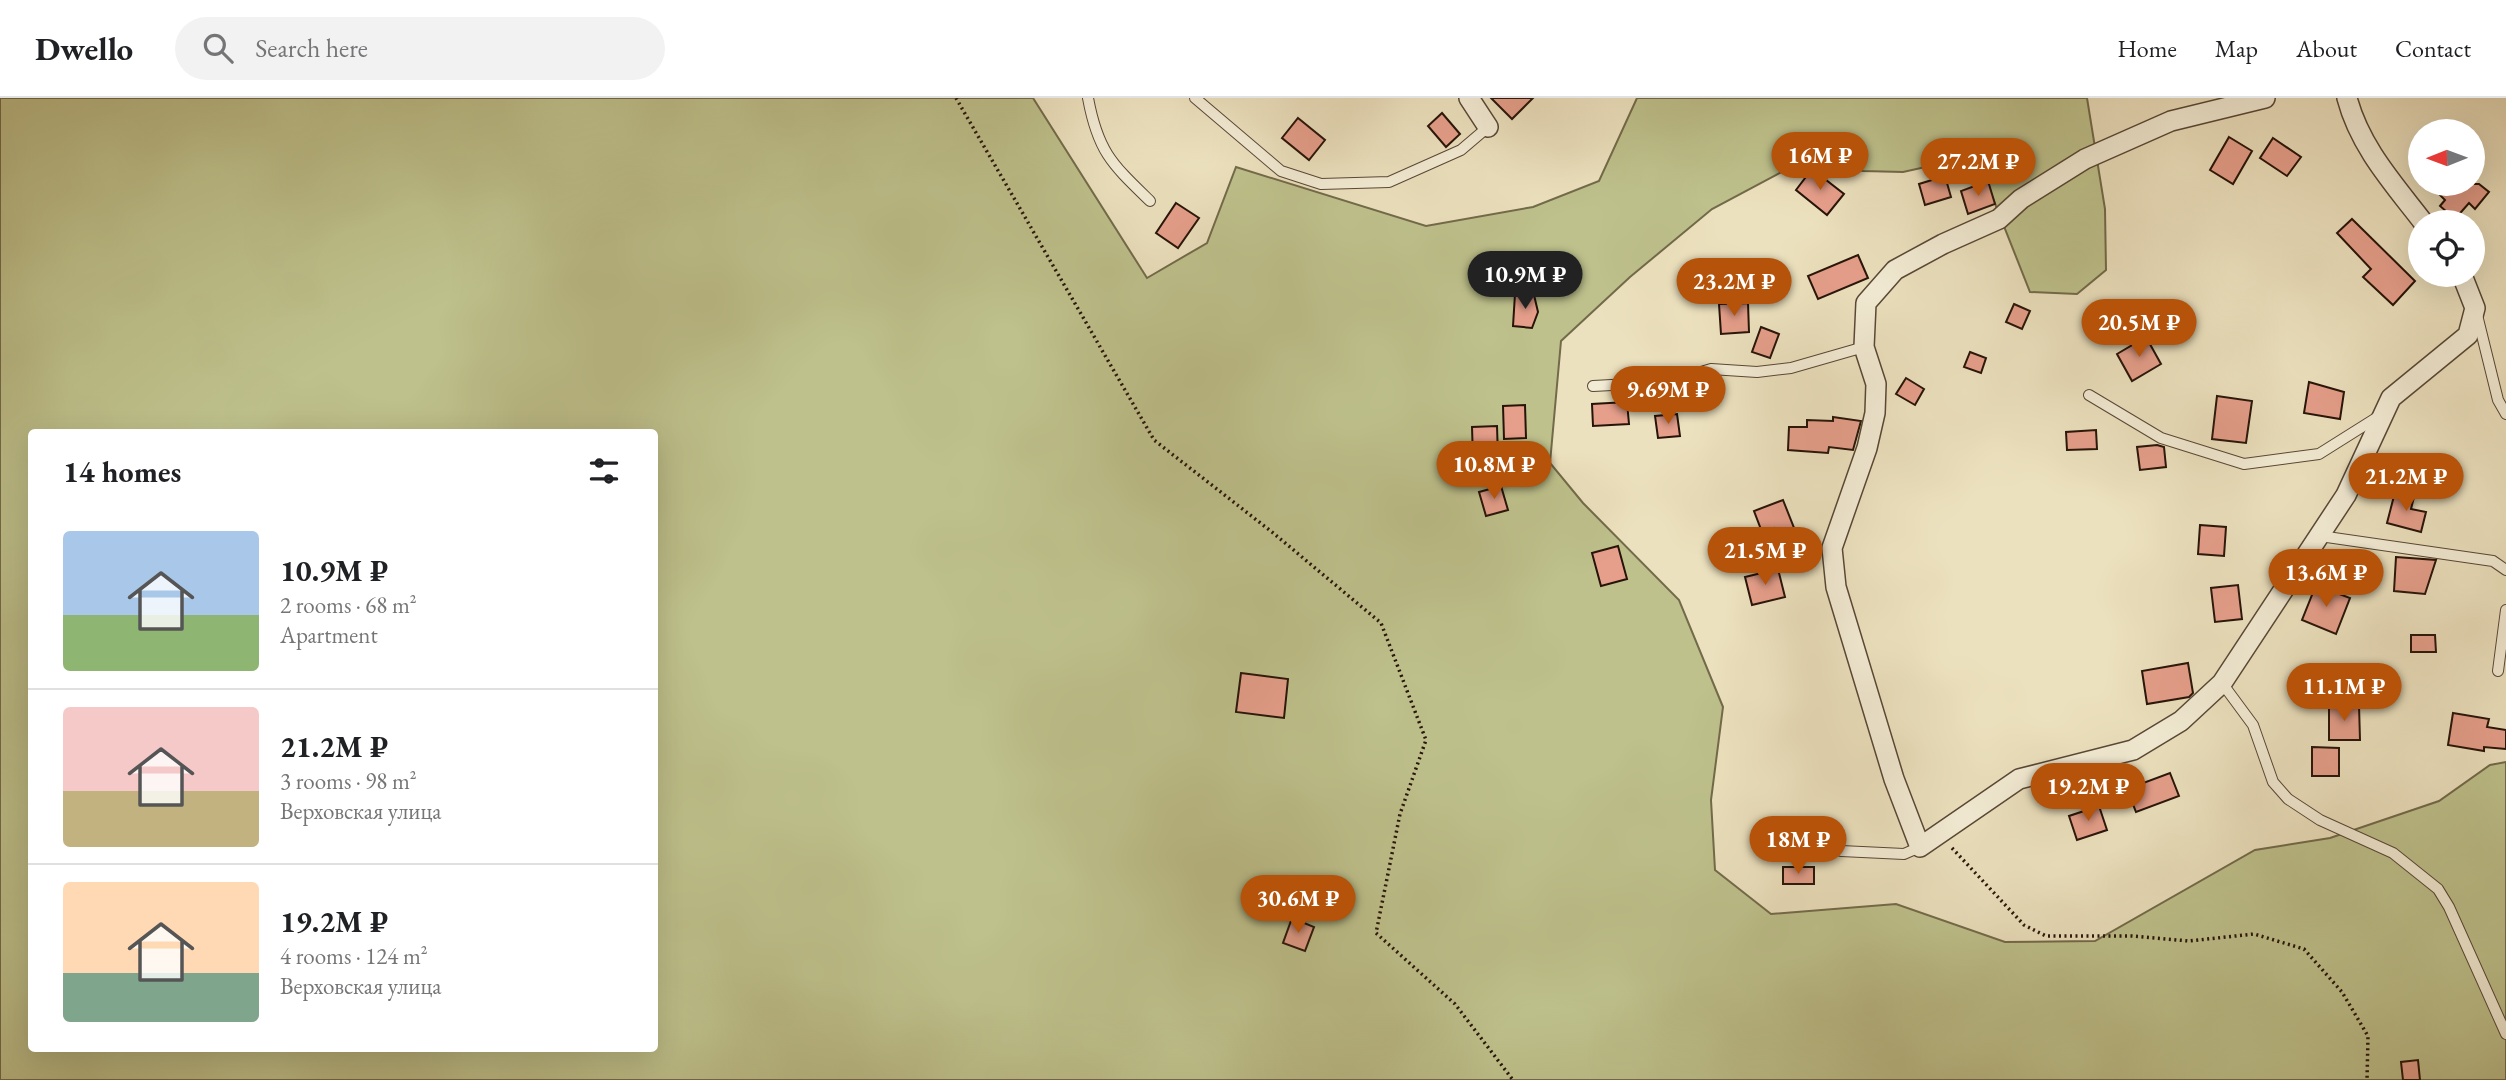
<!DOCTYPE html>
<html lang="en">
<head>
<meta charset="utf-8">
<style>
	:root { --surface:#fff; --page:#f2f2f2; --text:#202124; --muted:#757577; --line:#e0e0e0; --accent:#b45309 }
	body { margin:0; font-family:"EB Garamond",serif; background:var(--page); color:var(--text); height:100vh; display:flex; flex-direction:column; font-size:26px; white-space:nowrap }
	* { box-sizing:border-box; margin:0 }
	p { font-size:23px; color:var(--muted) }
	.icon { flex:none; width:38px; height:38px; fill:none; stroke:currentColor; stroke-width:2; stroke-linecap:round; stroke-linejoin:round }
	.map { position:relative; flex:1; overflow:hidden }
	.sheet { position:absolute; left:28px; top:331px; width:630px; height:623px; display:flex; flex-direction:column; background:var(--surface); border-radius:7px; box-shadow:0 7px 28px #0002 }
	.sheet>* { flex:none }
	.needle { width:46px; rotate:269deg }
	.fabs { position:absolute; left:2408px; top:21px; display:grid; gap:14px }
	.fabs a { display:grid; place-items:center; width:77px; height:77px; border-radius:50%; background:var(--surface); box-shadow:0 7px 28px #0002; font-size:35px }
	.price { position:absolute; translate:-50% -60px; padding:0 16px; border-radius:24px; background:var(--accent); color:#fff; font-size:23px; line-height:46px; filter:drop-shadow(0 2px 4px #0008) }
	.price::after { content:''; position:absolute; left:50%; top:42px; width:21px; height:16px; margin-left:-10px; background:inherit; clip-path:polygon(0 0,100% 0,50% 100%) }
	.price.current { background:#222; color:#fff }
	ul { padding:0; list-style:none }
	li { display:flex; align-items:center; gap:21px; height:175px; padding:0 35px }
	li+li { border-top:2px solid var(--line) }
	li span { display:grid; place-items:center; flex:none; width:196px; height:140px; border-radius:7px; color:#555 }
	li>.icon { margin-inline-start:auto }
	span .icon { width:84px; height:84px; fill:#fffc; stroke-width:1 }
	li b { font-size:30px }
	h2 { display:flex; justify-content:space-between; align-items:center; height:84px; padding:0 35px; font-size:30px }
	header { display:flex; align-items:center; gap:42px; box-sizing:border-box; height:98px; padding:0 35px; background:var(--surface); border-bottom:2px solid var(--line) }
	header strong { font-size:33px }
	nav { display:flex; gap:38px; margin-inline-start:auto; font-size:24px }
	.search { width:490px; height:63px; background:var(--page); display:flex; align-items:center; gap:18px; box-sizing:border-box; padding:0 24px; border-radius:38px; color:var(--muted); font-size:26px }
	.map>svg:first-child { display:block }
	.green { fill:#bec18c; stroke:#726a4a; stroke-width:2; fill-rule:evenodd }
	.building { fill:#e69f8b; stroke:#271409; stroke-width:2 }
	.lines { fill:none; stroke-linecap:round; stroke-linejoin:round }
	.lane-casing { stroke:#584736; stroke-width:12 }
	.street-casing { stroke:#584736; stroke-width:22 }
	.path { stroke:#271409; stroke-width:3.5; stroke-dasharray:2 3.5; stroke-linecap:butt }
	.lane { stroke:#f3ecd5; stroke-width:10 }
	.street { stroke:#f3ecd5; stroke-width:19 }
</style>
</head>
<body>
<header>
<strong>Dwello</strong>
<div class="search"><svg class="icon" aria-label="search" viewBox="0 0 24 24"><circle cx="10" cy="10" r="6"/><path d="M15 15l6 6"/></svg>Search here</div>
<nav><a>Home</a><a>Map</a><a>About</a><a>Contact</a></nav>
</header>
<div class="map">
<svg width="2506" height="982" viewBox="0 0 2506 982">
	<rect width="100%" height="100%" fill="#ece1be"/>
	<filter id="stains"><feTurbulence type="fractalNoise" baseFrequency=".00286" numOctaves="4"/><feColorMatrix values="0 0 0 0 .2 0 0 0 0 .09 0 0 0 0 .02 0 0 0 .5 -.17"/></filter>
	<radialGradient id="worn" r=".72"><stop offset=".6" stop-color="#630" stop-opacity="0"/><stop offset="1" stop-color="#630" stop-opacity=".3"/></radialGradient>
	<!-- green -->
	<path class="green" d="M0,0H1033L1147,180L1207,145L1236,69L1426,128L1533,109L1599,83L1637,0H2087L2105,111L2106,172L2077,196L2030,194L1988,88L1948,64L1903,74L1863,73L1810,59L1712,111L1630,179L1561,243L1550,365L1583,405L1679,502L1723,609L1711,702L1715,772L1771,816L1896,806L2005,844L2095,843L2255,752L2330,740L2439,703L2490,667L2506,664V982H0ZM32,334H654V950H32Z"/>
	<!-- building -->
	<g class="building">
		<path d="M1491,0H1533L1512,21Z"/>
		<path d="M1442,15L1460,36L1446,49L1428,28Z"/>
		<path d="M1298,20L1325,42L1309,62L1282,40Z"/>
		<path d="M2229,39L2252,53L2233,86L2210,72Z"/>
		<path d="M2273,40L2301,59L2287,78L2260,60Z"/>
		<path d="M1812,71L1844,96L1827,117L1796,92Z"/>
		<path d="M1945,78L1951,99L1925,107L1919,86Z"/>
		<path d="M1988,83L1995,106L1968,116L1961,93Z"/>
		<path d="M2429,86H2479L2489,94L2475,111L2469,105L2455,121L2440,108L2445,102Z"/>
		<path d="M1176,105L1199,120L1178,150L1156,135Z"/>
		<path d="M2352,121L2415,183L2393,207L2363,179L2371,171L2337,135Z"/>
		<path d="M1858,157L1868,180L1818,201L1808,178Z"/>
		<path d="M1515,196L1534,197L1538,214L1532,230L1513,228Z"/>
		<path d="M1748,205L1749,234L1721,236L1719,206Z"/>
		<path d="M2014,206L2030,213L2022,231L2006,224Z"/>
		<path d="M1761,229L1779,236L1770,260L1752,254Z"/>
		<path d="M2146,239L2161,266L2132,283L2117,256Z"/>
		<path d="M1970,254L1986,260L1981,275L1964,269Z"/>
		<path d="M1906,280L1924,291L1915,307L1896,296Z"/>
		<path d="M2309,284L2344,294L2340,321L2304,315Z"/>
		<path d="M2217,298L2252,303L2246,345L2212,341Z"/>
		<path d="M1627,304L1629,326L1593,328L1592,306Z"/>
		<path d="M1525,307L1526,340L1504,341L1503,308Z"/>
		<path d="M1677,316L1680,338L1658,340L1655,318Z"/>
		<path d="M1833,319L1861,323L1853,352L1829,349L1828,355L1788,352L1789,329H1807V322L1833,323Z"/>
		<path d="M1497,328L1498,360L1473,361L1472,329Z"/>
		<path d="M2096,332L2097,351L2067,352L2066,334Z"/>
		<path d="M2157,347L2164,349L2166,369L2140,372L2137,349Z"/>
		<path d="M1501,388L1508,412L1486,418L1479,394Z"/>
		<path d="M2395,394L2414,399L2411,411L2426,414L2421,434L2387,425Z"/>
		<path d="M1783,402L1800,445L1783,452L1774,430L1762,434L1754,413Z"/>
		<path d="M2200,427L2226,429L2224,458L2198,456Z"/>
		<path d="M1618,448L1627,481L1601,488L1592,455Z"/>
		<path d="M2396,459L2436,462L2425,496L2394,493Z"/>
		<path d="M1778,471L1785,499L1752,507L1745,479Z"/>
		<path d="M2238,487L2242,521L2215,524L2211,490Z"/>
		<path d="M2316,487L2350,500L2336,536L2302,522Z"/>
		<path d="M2411,537H2435L2436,554H2411Z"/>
		<path d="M2188,565L2193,595L2189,599L2147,606L2142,573Z"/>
		<path d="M1241,575L1288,581L1284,620L1236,614Z"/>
		<path d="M2359,607L2360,642H2329V608Z"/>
		<path d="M2453,615L2489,621L2487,629L2506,632V651L2484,649V653L2448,647Z"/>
		<path d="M2312,649L2339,650V678H2312Z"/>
		<path d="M2170,675L2179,698L2136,714L2127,691Z"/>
		<path d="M2099,708L2107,732L2077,742L2069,718Z"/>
		<rect x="1783" y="769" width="31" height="17"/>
		<path d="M1292,820L1314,829L1305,853L1283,845Z"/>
		<path d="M2418,962L2420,982H2403L2401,964Z"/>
	</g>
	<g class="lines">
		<!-- lane casing -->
		<g class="lane-casing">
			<g id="lane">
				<path d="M1088,0C1098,54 1112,66 1150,103"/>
				<path d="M1195,0L1281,73L1321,86L1389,84L1461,52L1488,29"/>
				<path d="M2477,217L2498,302L2506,316"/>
				<path d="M1593,288L1668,284L1711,271L1757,274L1791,270L1864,249"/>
				<path d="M2089,297L2161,340L2244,366L2319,356L2381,317"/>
				<path d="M2320,438L2493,463L2506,472"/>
				<path d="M2498,573L2506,512"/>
				<path d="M2222,585L2253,627L2273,684L2288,701L2320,722L2393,755L2438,791L2449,809L2506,936"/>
				<path d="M1841,753L1904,756L1920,749"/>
			</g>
		</g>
		<!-- street casing -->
		<g class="street-casing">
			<g id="street">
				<path d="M1469,0L1488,29"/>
				<path d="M2265,0L2171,23L2085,61L2021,101L1999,121L1943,146L1895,172L1866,205L1864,249L1876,286L1875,315L1867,350L1832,450L1836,489L1894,681L1920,749L2019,681L2133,652L2181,623L2222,585L2346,397L2391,300L2468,237L2475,210L2462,177"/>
				<path d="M2347,0C2360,49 2393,85 2423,124"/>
			</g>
		</g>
		<!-- path -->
		<g class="path">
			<path d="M956,0L1154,342L1272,434L1381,525L1426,642L1400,716L1376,835L1455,906L1513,982"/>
			<path d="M1952,750L2024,827L2046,838H2132L2189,843L2254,836L2304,851L2342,894L2368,938L2367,982"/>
		</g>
		<!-- lane -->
		<use href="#lane" class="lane"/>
		<!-- street -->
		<use href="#street" class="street"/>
	</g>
	<rect width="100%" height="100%" filter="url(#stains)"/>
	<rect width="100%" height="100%" fill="url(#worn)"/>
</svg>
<div class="fabs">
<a><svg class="needle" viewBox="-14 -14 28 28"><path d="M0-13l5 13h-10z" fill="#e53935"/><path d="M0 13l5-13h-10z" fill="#757577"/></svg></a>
<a><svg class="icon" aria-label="locate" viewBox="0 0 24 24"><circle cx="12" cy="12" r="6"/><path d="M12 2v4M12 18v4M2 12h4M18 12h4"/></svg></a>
</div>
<b class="price" style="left:1820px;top:94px">16M ₽</b>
<b class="price" style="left:1978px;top:100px">27.2M ₽</b>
<b class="price current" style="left:1525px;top:213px">10.9M ₽</b>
<b class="price" style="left:1734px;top:220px">23.2M ₽</b>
<b class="price" style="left:2139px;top:261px">20.5M ₽</b>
<b class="price" style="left:1668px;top:328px">9.69M ₽</b>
<b class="price" style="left:1494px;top:403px">10.8M ₽</b>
<b class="price" style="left:2406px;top:415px">21.2M ₽</b>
<b class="price" style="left:1765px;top:489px">21.5M ₽</b>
<b class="price" style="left:2326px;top:511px">13.6M ₽</b>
<b class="price" style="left:2344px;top:625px">11.1M ₽</b>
<b class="price" style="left:2088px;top:725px">19.2M ₽</b>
<b class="price" style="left:1798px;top:778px">18M ₽</b>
<b class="price" style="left:1298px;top:837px">30.6M ₽</b>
<section class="sheet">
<h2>14 homes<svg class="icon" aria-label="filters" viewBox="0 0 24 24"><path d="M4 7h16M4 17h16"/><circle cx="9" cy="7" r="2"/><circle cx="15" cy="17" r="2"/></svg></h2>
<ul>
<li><span style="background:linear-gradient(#a9c7e8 60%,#8fb573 0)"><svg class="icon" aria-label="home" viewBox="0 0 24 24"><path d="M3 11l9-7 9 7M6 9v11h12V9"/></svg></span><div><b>10.9M ₽</b><p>2 rooms · 68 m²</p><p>Apartment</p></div></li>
<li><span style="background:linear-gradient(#f6c9c9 60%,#c2b280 0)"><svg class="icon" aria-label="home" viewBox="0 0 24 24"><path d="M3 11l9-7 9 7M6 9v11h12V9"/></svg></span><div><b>21.2M ₽</b><p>3 rooms · 98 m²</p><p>Верховская улица</p></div></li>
<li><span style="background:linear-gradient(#ffd9b3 65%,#7fa58c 0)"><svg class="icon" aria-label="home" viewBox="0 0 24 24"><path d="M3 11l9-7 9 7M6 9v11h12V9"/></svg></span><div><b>19.2M ₽</b><p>4 rooms · 124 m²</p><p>Верховская улица</p></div></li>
</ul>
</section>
</div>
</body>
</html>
